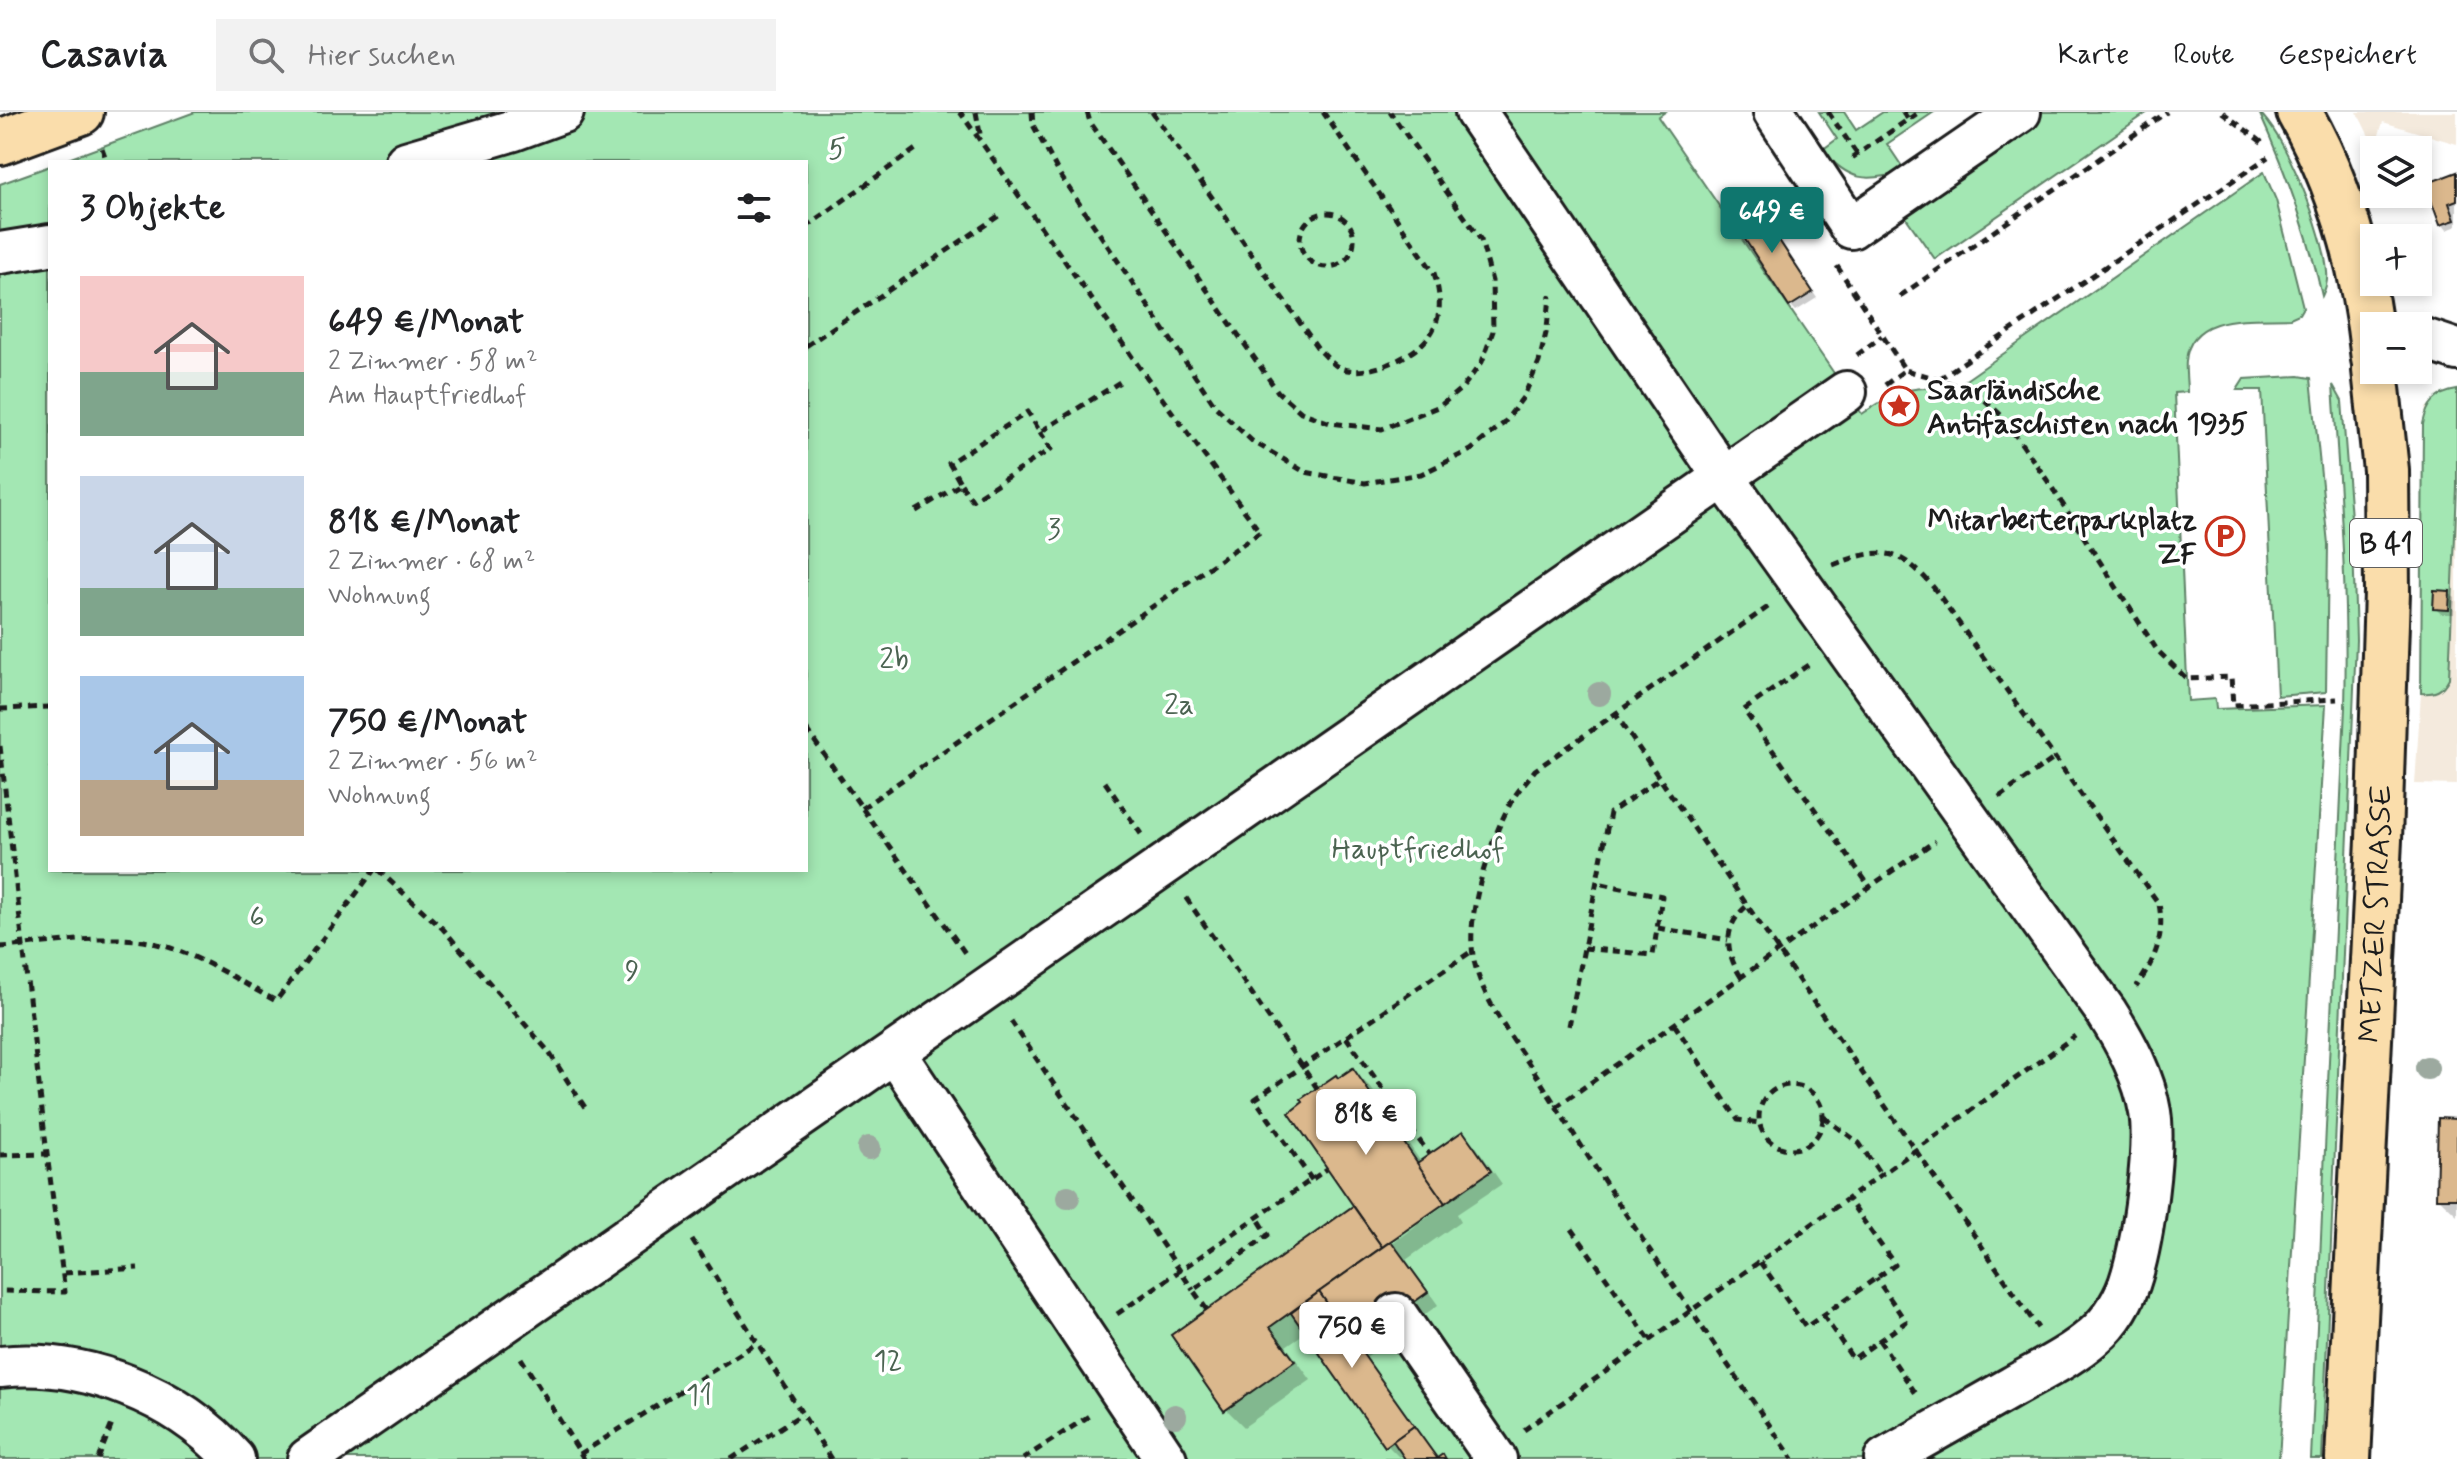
<!DOCTYPE html>
<html lang="de">
<head>
<meta charset="utf-8">
<style>
	:root { --surface:#fff; --page:#f2f2f2; --text:#202124; --muted:#757577; --line:#e0e0e0; --accent:#0f766e }
	body { margin:0; font-family:Mynerve,sans-serif; background:var(--page); color:var(--text); height:100vh; display:flex; flex-direction:column; font-size:30px; white-space:nowrap }
	* { box-sizing:border-box; margin:0 }
	p { font-size:26px; color:var(--muted) }
	.icon { flex:none; width:44px; height:44px; fill:none; stroke:currentColor; stroke-width:2; stroke-linecap:round; stroke-linejoin:round }
	.map { position:relative; flex:1; overflow:hidden }
	.side { position:absolute; left:48px; top:48px; width:760px; height:712px; display:flex; flex-direction:column; background:var(--surface); border-radius:0px; box-shadow:0 4px 12px #0003 }
	.side>* { flex:none }
	.fabs { position:absolute; left:2360px; top:24px; display:grid; gap:16px }
	.fabs a { display:grid; place-items:center; width:72px; height:72px; border-radius:0px; background:var(--surface); box-shadow:0 4px 12px #0003; font-size:40px }
	.price { position:absolute; translate:-50% -68px; padding:0 18px; border-radius:8px; background:#fff; color:#222; font-size:26px; line-height:52px; filter:drop-shadow(0 2px 4px #0008) }
	.price::after { content:''; position:absolute; left:50%; top:48px; width:24px; height:18px; margin-left:-12px; background:inherit; clip-path:polygon(0 0,100% 0,50% 100%) }
	.price.current { background:var(--accent); color:#fff }
	ul { padding:0; list-style:none }
	li { display:flex; align-items:center; gap:24px; height:200px; padding:0 32px }
	li span { display:grid; place-items:center; flex:none; width:224px; height:160px; border-radius:0px; color:#555 }
	li>.icon { margin-inline-start:auto }
	span .icon { width:96px; height:96px; fill:#fffc; stroke-width:1 }
	li b { font-size:34px }
	h2 { display:flex; justify-content:space-between; align-items:center; height:96px; padding:0 32px; font-size:34px }
	header { display:flex; align-items:center; gap:48px; box-sizing:border-box; height:112px; padding:0 40px; background:var(--surface); border-bottom:2px solid var(--line) }
	header strong { font-size:38px }
	nav { display:flex; gap:44px; margin-inline-start:auto; font-size:28px }
	.search { width:560px; height:72px; background:var(--page); display:flex; align-items:center; gap:20px; box-sizing:border-box; padding:0 28px; border-radius:0px; color:var(--muted); font-size:30px }
	.map>svg:first-child { display:block }
	.built { fill:#f4eadd }
	.green { fill:#a3e7b3; stroke:#608268; stroke-width:2 }
	.shadow { fill:#0003; fill-rule:evenodd }
	.building { fill:#dbb88d; stroke:#1c1c1c; stroke-width:2 }
	.lines { fill:none; stroke-linecap:round; stroke-linejoin:round }
	.minor-casing { stroke:#1c1c1c; stroke-width:46 }
	.major-casing { stroke:#1c1c1c; stroke-width:50 }
	.path { stroke:#1c1c1c; stroke-width:5; stroke-dasharray:8 6; stroke-linecap:butt }
	.minor { stroke:#fff; stroke-width:40 }
	.major { stroke:#faddab; stroke-width:44 }
	.tree { fill:#9ca99f }
	.labels { text-anchor:middle; stroke-width:7; stroke-linejoin:round; paint-order:stroke }
	.shield { fill:#fff; stroke:#606060; stroke-width:2 }
	.shield-label { font-size:28px; font-weight:bold; fill:#1c1c1c }
	.park-label { font-size:30px; fill:#4b6351; stroke:#fff }
	.poi-label { font-size:30px; font-weight:bold; fill:#1c1c1c; stroke:#fff; text-anchor:start }
	.street-label { font-size:30px; fill:#1c1c1c; stroke:#fff }
</style>
</head>
<body>
<header>
<strong>Casavia</strong>
<div class="search"><svg class="icon" aria-label="search" viewBox="0 0 24 24"><circle cx="10" cy="10" r="6"/><path d="M15 15l6 6"/></svg>Hier suchen</div>
<nav><a>Karte</a><a>Route</a><a>Gespeichert</a></nav>
</header>
<div class="map">
<svg width="2457" height="1347" viewBox="0 0 2457 1347">
	<rect width="100%" height="100%" fill="#fff"/>
	<filter id="ink" filterUnits="userSpaceOnUse"><feTurbulence type="fractalNoise" baseFrequency=".0125" numOctaves="2"/><feDisplacementMap in="SourceGraphic" scale="16" xChannelSelector="R" yChannelSelector="G"/><feConvolveMatrix kernelMatrix="1 2 1 2 8 2 1 2 1" color-interpolation-filters="sRGB"/></filter>
	<g filter="url(#ink)">
		<!-- built -->
		<g class="built">
			<path d="M2357,0H2457V32L2383,10L2375,36Z"/>
			<path d="M2457,278V673L2415,672L2421,581L2423,312L2426,296L2440,282Z"/>
		</g>
		<!-- green -->
		<g class="green">
			<path d="M195,0H1665L1658,5L1862,302C1893,282 1912,270 1950,279L2264,60L2276,88L2303,195L2299,202L2290,206C2254,208 2190,199 2186,249C2185,259 2187,270 2187,280L2174,281L2188,589L2215,587L2216,597L2326,593L2279,1347H0V72L50,54V758H806V50H60Z"/>
			<path d="M1819,0H1844L1856,18L1883,0H1934L1887,32L1905,59C1867,71 1848,69 1822,38L1837,27Z"/>
			<path d="M2020,0H2148L1935,147L1893,87Z"/>
			<path d="M2259,0C2287,27 2324,120 2327,160C2328,169 2326,176 2322,184C2308,119 2286,60 2259,0Z"/>
			<path d="M2299,264L2311,266L2328,432L2326,580L2277,584L2262,278H2237L2244,267Z"/>
			<path d="M2333,273L2342,289L2353,432L2356,528L2322,1347H2311L2345,595C2348,487 2340,380 2333,273Z"/>
			<path d="M2457,278V375L2449,566C2442,579 2436,582 2421,581L2423,312C2427,292 2436,281 2457,278Z"/>
		</g>
		<!-- shadow -->
		<g class="shadow">
			<path d="M2457,62V114L2447,118L2442,112Z"/>
			<path d="M1754,93L1817,186L1796,199L1791,194Z"/>
			<path d="M2449,481L2455,486L2454,502H2441L2435,496Z"/>
			<path d="M1353,958L1371,976L1421,1050L1463,1022L1475,1033L1502,1072L1457,1102L1461,1109L1406,1148L1438,1193L1366,1245L1439,1347H1408L1404,1342L1399,1345L1387,1333L1306,1220L1286,1234L1311,1268L1244,1315L1226,1297L1174,1224L1356,1095L1338,969ZM1452,1083L1454,1086L1391,1132L1388,1129Z"/>
			<path d="M2457,1009V1103L2438,1085Z"/>
		</g>
		<!-- building -->
		<g class="building">
			<path d="M2457,60V88L2449,91L2455,108L2440,113L2425,72Z"/>
			<path d="M1754,90L1813,180L1789,195L1731,106Z"/>
			<path d="M2434,478L2450,479L2449,498L2433,497Z"/>
			<path d="M1353,956L1445,1091L1382,1135L1289,1001L1303,990L1301,987L1336,963L1338,966Z"/>
			<path d="M2438,1006L2457,1007V1086H2436Z"/>
			<path d="M1463,1019L1491,1059L1445,1091L1417,1051Z"/>
			<path d="M1353,1094L1382,1135L1270,1215L1295,1249L1224,1299L1171,1223Z"/>
			<path d="M1391,1129L1428,1180L1356,1232L1319,1180Z"/>
			<path d="M1319,1180L1414,1314L1385,1335L1291,1201Z"/>
			<path d="M1414,1314L1437,1346L1443,1342L1446,1347H1405L1393,1329Z"/>
		</g>
		<g class="lines">
			<!-- minor casing -->
			<g class="minor-casing">
				<g id="minor">
					<path d="M1476,0L1723,364L2107,901C2126,931 2144,964 2150,1000C2156,1037 2143,1126 2132,1163C2126,1185 2112,1209 2094,1224C2070,1245 2040,1259 2012,1275C1970,1299 1928,1323 1885,1347"/>
					<path d="M1774,0L1851,116L2020,0"/>
					<path d="M406,50L514,18L563,0"/>
					<path d="M0,141L50,133"/>
					<path d="M2418,225L2457,238"/>
					<path d="M895,941L1166,1347"/>
					<path d="M1396,1202L1496,1347"/>
					<path d="M0,1255C84,1246 178,1283 234,1347"/>
					<path d="M308,1347L1846,280"/>
				</g>
			</g>
			<!-- major casing -->
			<g class="major-casing">
				<g id="major">
					<path d="M2299,0C2342,75 2365,162 2374,247"/>
					<path d="M0,30L81,0"/>
					<path id="s1" d="M2348,1347L2379,728L2387,480L2386,358L2375,258"/>
				</g>
			</g>
			<!-- path -->
			<g class="path">
				<path d="M976,0L981,27"/>
				<path d="M1032,0L1033,13L1060,63L1216,295L1252,329L1305,360L1365,371L1421,362L1471,338L1504,311L1524,284L1539,250L1547,217L1550,183"/>
				<path d="M1087,0L1090,10L1278,280L1301,300L1330,311L1382,317L1440,294L1463,275L1482,250L1493,219L1492,169L1481,128L1390,0"/>
				<path d="M1152,0L1319,238C1325,243 1331,251 1338,255C1353,262 1371,258 1386,253C1432,235 1449,209 1434,161L1323,0"/>
				<path d="M1828,0L1857,42"/>
				<path d="M1903,0L1908,7"/>
				<path d="M2222,0L2263,31"/>
				<path d="M102,36L107,50"/>
				<path d="M1852,46L1919,0"/>
				<circle cx="1327" cy="128" r="27"/>
				<path d="M806,115L920,34"/>
				<path d="M1774,119L1796,104"/>
				<path d="M1837,154L1905,258L1939,267L1978,282L2002,304L2047,368L2157,538L2187,567L2231,565L2233,593L2337,587"/>
				<path d="M1900,184L2167,0"/>
				<path d="M806,234L1003,101"/>
				<path d="M1857,243L1882,224"/>
				<path d="M1939,267L2268,45"/>
				<path d="M1885,273L1905,258"/>
				<path d="M961,372L972,388L1051,337L1040,320"/>
				<path d="M916,399L961,372L949,351L1028,300L1040,320L1123,268"/>
				<path d="M1833,453C1881,434 1901,436 1934,476L2159,792C2165,824 2155,849 2136,875"/>
				<path d="M1768,495L1535,658C1527,669 1516,680 1510,692C1490,729 1466,801 1473,843C1480,887 1517,932 1541,970C1621,1099 1707,1223 1793,1347"/>
				<path d="M1808,553L1744,598L1870,775"/>
				<path d="M0,597L50,595"/>
				<path d="M1614,600L2038,1216"/>
				<path d="M806,617L965,841"/>
				<path d="M0,634L47,1042L65,1180L0,1179"/>
				<path d="M1105,670L1141,722"/>
				<path d="M1999,685L2055,646"/>
				<path d="M862,696L1260,420L1140,256L960,0"/>
				<path d="M378,758L443,817L548,939L588,1000"/>
				<path d="M1186,786L1317,976"/>
				<path d="M1658,816L1728,828"/>
				<path d="M0,835C45,832 90,824 135,828C185,833 233,866 276,889L374,758"/>
				<path d="M1584,836L1653,843L1662,784L1597,771"/>
				<path d="M1741,865C1725,840 1722,814 1748,793"/>
				<path d="M1011,909L1193,1178"/>
				<path d="M1674,912L1738,1008L1760,1011"/>
				<path d="M1569,914L1610,701L1660,666"/>
				<path d="M1346,925L1429,1042"/>
				<circle cx="1791" cy="1005" r="32"/>
				<path d="M1556,995L1935,729"/>
				<path d="M1824,1005L1859,1031L1881,1063"/>
				<path d="M0,1043L47,1042"/>
				<path d="M1312,1068L1255,987L1472,839"/>
				<path d="M1572,1117L1650,1228"/>
				<path d="M692,1128L831,1347"/>
				<path d="M1760,1150L1806,1215L1895,1153L1848,1087"/>
				<path d="M64,1161L138,1156"/>
				<path d="M1207,1198L1193,1178L1268,1123L1257,1105"/>
				<path d="M1117,1202L1327,1057"/>
				<path d="M1823,1203L1853,1247L1906,1210L1876,1166"/>
				<path d="M1879,1228L1917,1283"/>
				<path d="M521,1246L584,1347"/>
				<path d="M1524,1318L2075,924"/>
				<path d="M580,1342L757,1231"/>
				<path d="M98,1347L112,1312"/>
				<path d="M731,1347L802,1302"/>
				<path d="M1023,1347L1089,1304"/>
			</g>
			<!-- minor -->
			<use href="#minor" class="minor"/>
			<!-- major -->
			<use href="#major" class="major"/>
		</g>
		<!-- trees -->
		<g class="tree">
			<circle cx="1599" cy="582" r="12"/>
			<circle cx="2427" cy="956" r="12"/>
			<circle cx="869" cy="1036" r="12"/>
			<circle cx="1068" cy="1085" r="12"/>
			<circle cx="1175" cy="1304" r="12"/>
		</g>
	</g>
	<!-- icons -->
	<defs>
		<g id="sight-ring" transform="scale(2)"><circle r="9.5" fill="#fff" stroke="#c8321e" stroke-width="1.5"/><path d="M0-6L1.8-2.2L6-1.7L2.9 1.2L3.7 5.4L0 3.3L-3.7 5.4L-2.9 1.2L-6-1.7L-1.8-2.2Z" fill="#c8321e"/></g>
		<g id="parking-ring" transform="scale(2)"><circle r="9.5" fill="#fff" stroke="#c8321e" stroke-width="1.5"/><path d="M-3.5-5.5H1a3.5 3.5 0 0 1 0 7H-1V5.5H-3.5ZM-1-3.4V-.6H.8a1.4 1.4 0 0 0 0-2.8Z" fill="#c8321e"/></g>
	</defs>
	<g fill-rule="evenodd">
		<use href="#sight-ring" x="1899" y="294"/>
		<use href="#parking-ring" x="2225" y="424"/>
	</g>
	<g class="labels">
		<!-- shield labels -->
		<rect class="shield" x="2350" y="407" width="72" height="48" rx="6"/>
		<g class="shield-label">
			<text x="2386" y="441">B 41</text>
		</g>
		<!-- park labels -->
		<g class="park-label">
			<text x="837" y="46">5</text>
			<text x="1054" y="426">3</text>
			<text x="894" y="556">2b</text>
			<text x="1179" y="602">2a</text>
			<text x="1418" y="746">Hauptfriedhof</text>
			<text x="257" y="814">6</text>
			<text x="632" y="868">9</text>
			<text x="888" y="1258">12</text>
			<text x="699" y="1292">11</text>
		</g>
		<!-- poi labels -->
		<g class="poi-label">
			<text x="1927" y="287">Saarländische<tspan x="1927" dy="34">Antifaschisten nach 1935</tspan></text>
			<text x="2197" y="417" text-anchor="end">Mitarbeiterparkplatz<tspan x="2197" dy="34">ZF</tspan></text>
		</g>
		<!-- street labels -->
		<g class="street-label">
			<text dy="10" stroke="none"><textPath href="#s1" startOffset="546">METZER STRASSE</textPath></text>
		</g>
	</g>
</svg>
<div class="fabs">
<a><svg class="icon" aria-label="layers" viewBox="0 0 24 24"><path d="M12 4l9 5-9 5-9-5zM3 14l9 5 9-5"/></svg></a>
<a>+</a>
<a>−</a>
</div>
<b class="price current" style="left:1772px;top:143px">649 €</b>
<b class="price" style="left:1366px;top:1045px">818 €</b>
<b class="price" style="left:1352px;top:1258px">750 €</b>
<section class="side">
<h2>3 Objekte<svg class="icon" aria-label="filters" viewBox="0 0 24 24"><path d="M4 7h16M4 17h16"/><circle cx="9" cy="7" r="2"/><circle cx="15" cy="17" r="2"/></svg></h2>
<ul>
<li><span style="background:linear-gradient(#f6c9c9 60%,#7fa58c 0)"><svg class="icon" aria-label="home" viewBox="0 0 24 24"><path d="M3 11l9-7 9 7M6 9v11h12V9"/></svg></span><div><b>649 €/Monat</b><p>2 Zimmer · 58 m²</p><p>Am Hauptfriedhof</p></div></li>
<li><span style="background:linear-gradient(#c9d6e8 70%,#7fa58c 0)"><svg class="icon" aria-label="home" viewBox="0 0 24 24"><path d="M3 11l9-7 9 7M6 9v11h12V9"/></svg></span><div><b>818 €/Monat</b><p>2 Zimmer · 68 m²</p><p>Wohnung</p></div></li>
<li><span style="background:linear-gradient(#a9c7e8 65%,#b9a48a 0)"><svg class="icon" aria-label="home" viewBox="0 0 24 24"><path d="M3 11l9-7 9 7M6 9v11h12V9"/></svg></span><div><b>750 €/Monat</b><p>2 Zimmer · 56 m²</p><p>Wohnung</p></div></li>
</ul>
</section>
</div>
</body>
</html>
